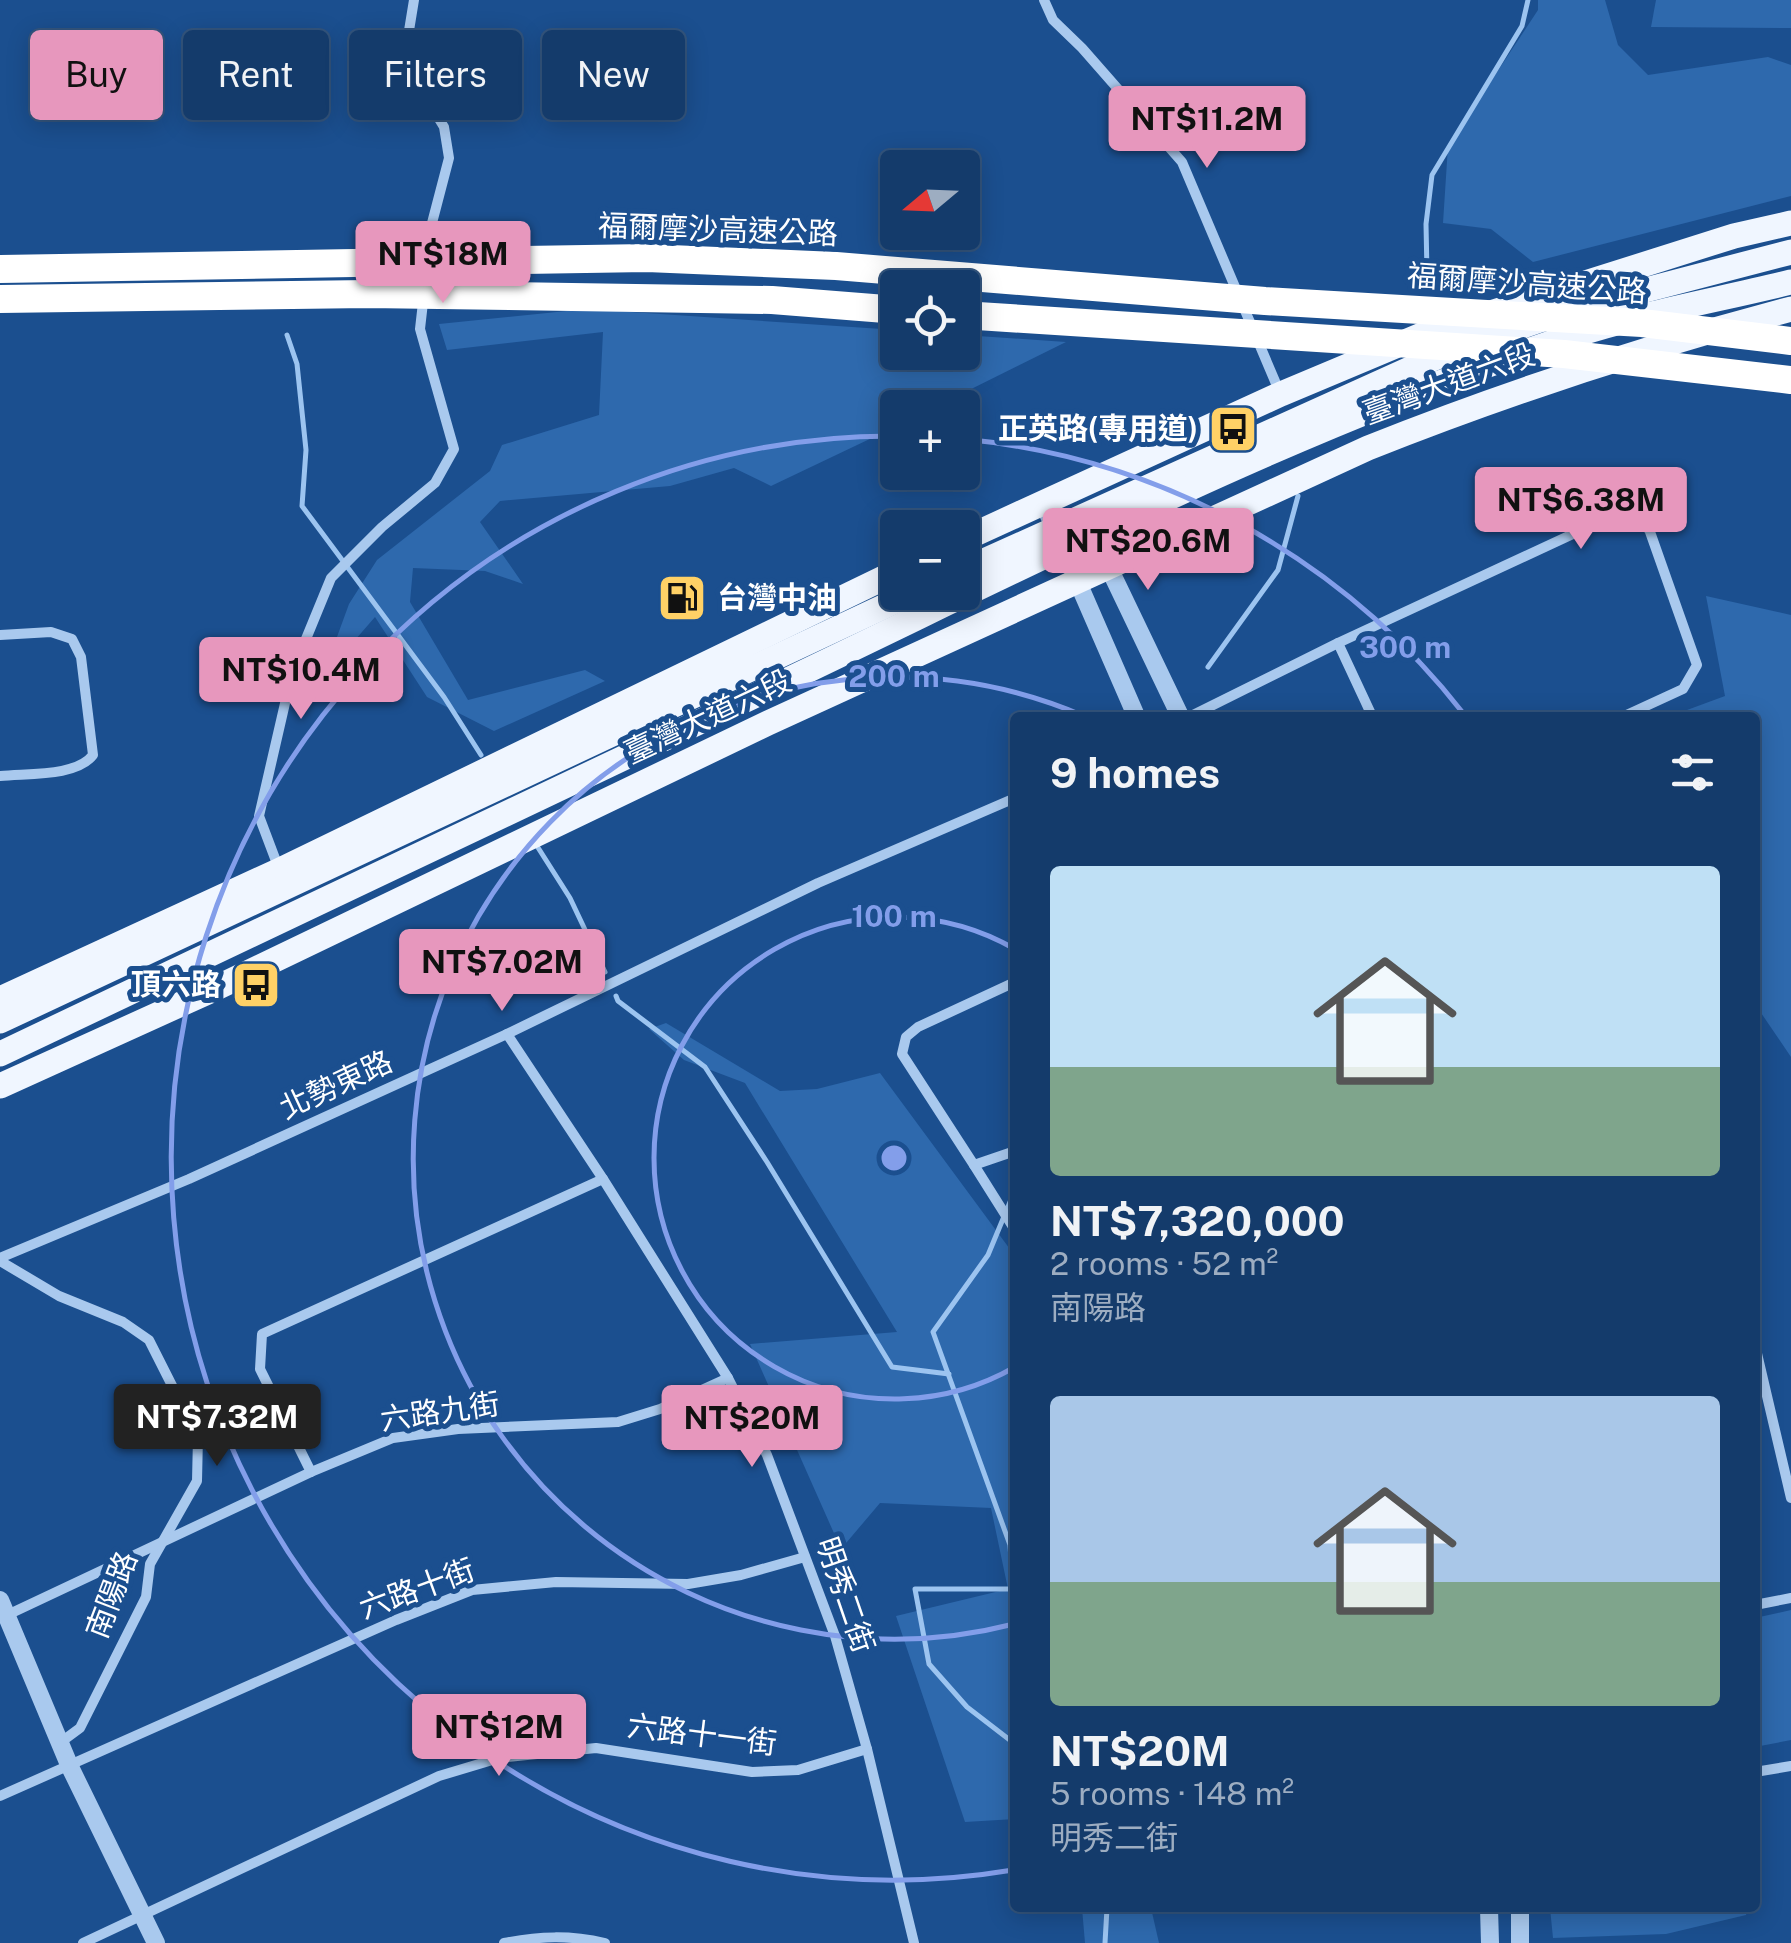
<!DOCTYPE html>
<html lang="en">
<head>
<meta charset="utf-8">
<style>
	:root { --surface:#143b6b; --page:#214673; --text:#f1f3f6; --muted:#9dadc1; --line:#33557e; --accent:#e797bd }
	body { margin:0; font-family:"Public Sans","Noto Sans TC",sans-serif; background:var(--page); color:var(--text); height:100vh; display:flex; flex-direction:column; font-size:38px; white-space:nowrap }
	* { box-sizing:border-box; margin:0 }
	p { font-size:32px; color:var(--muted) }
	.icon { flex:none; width:55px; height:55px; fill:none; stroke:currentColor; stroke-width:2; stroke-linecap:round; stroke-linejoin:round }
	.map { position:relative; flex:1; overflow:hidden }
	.side { position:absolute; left:1010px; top:712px; width:750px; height:1200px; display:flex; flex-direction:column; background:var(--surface); border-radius:10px; box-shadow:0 5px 25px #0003,0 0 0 2px var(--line) }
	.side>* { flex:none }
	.guide { position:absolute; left:30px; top:30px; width:830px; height:90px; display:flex; gap:20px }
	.needle { width:65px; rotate:251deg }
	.tools { position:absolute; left:880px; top:150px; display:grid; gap:20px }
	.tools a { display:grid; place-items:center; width:100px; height:100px; border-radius:10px; background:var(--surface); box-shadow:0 5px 25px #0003,0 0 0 2px var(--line); font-size:50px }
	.price { position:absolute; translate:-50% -85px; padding:0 22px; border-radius:10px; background:var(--accent); color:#111; font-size:32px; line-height:65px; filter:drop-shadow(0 2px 5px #0008) }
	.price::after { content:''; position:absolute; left:50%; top:60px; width:30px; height:22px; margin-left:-15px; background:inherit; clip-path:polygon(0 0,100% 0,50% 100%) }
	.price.on { background:#222; color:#fff }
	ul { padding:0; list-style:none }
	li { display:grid; align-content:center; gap:20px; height:530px; padding:0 40px }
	li span { display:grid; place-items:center; height:310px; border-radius:10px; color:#555 }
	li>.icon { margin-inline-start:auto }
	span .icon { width:180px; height:180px; fill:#fffc; stroke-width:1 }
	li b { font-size:42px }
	h2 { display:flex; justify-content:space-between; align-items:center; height:120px; padding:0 40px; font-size:42px }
	.chip { padding:0 35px; border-radius:10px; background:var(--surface); box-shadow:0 5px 25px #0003,0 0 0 2px var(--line); font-size:35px; line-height:90px }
	.chip.on { background:var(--accent); color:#111 }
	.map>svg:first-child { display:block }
	.green { fill:#2e69ad }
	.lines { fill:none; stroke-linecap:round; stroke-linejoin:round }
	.stream { stroke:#9cc4f0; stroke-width:5 }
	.minor { stroke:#a9c9ee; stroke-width:10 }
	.tertiary { stroke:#a9c9ee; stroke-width:18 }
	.primary { stroke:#f0f6ff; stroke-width:25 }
	.motorway-bridge { stroke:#fff; stroke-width:28 }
	.ring { fill:none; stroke:#839eea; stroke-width:5 }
	.labels { text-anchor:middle; stroke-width:10; stroke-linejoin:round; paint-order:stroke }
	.street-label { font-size:30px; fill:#fff; stroke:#1b4f8f }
	.poi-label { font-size:30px; font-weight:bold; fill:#fff; stroke:#1b4f8f; text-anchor:end }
	.centre { fill:#839eea; stroke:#1b4f8f; stroke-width:5 }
	.ring-label { font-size:30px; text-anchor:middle; font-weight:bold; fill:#839eea; stroke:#1b4f8f; stroke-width:10; stroke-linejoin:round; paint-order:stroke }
</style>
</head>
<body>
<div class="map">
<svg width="1791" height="1943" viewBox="0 0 1791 1943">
	<rect width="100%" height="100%" fill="#1b4f8f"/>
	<!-- green -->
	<g class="green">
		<path d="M1538,0H1605L1618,45L1648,75L1768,57L1791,65V196L1533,262L1491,229L1443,223L1448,146L1538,10Z"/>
		<path d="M1656,0H1791V28L1651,27Z"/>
		<path d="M586,309L897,330L898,352H962L963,335L1066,342L935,407L898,408L897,426L771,486L734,468L670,486L500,501L480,522L523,584L485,571L413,568L410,602L468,700L585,670L605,681L494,731L427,697L375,617L322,678L349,604L377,560L490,471L502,445L599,415L603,332L447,350L439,324Z"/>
		<path d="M1706,596L1791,615V1057L1755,1004V718L1668,717L1725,696Z"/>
		<path d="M666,1023L780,1091L817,1089L880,1073L1015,1256V1819L965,1822L896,1616L1008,1589L991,1508L880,1503L841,1549L750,1344L897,1332L745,1083L684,1060L649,1029Z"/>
		<path d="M1791,1610V1740L1755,1747V1618Z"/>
		<path d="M1082,1908H1151L1159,1943H1085Z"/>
		<path d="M1550,1908H1590L1592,1914L1618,1908H1748L1746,1915L1666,1934L1553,1938Z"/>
	</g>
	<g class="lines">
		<!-- stream -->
		<g class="stream">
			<path d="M1427,273L1426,224L1432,175L1522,26L1528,0"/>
			<path d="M287,335L297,364L306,450L302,506L444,697L481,755"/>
			<path d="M1208,667L1278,570L1298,496"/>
			<path d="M537,846L570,898L605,972"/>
			<path d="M616,996L618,1001L705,1067L767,1162L892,1367L949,1374"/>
			<path d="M1015,1190L988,1255L933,1332L1010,1545L1013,1589H915L929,1664L967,1707L1015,1744"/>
			<path d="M1105,1943L1107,1908"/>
		</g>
		<!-- minor -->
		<g class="minor">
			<path d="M1044,0L1053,20L1082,48L1182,162L1280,393"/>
			<path d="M0,635L51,632L72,639L81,657L93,755C76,777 27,773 0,776"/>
			<path d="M1338,643L1373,718"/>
			<path d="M1187,718L1338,643L1618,513L1649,529L1697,665L1683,689L1620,718"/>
			<path d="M279,869L259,816L292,673L331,578L382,527L435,483L454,449L420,329L432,223L449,158L444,127L414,78L406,49L414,0"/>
			<path d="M1015,982L918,1027L906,1037L902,1054L974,1165L1015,1151"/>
			<path d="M507,1034L603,1179L728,1378L767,1455L835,1636L867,1749L914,1943"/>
			<path d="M974,1165L1015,1230"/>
			<path d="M0,1258L189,1179L507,1034L818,883L1015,798"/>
			<path d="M0,1261L59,1296L123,1322L149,1340L198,1437L197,1481L150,1564L146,1597L80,1728L61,1742"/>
			<path d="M1755,1345L1791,1498"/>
			<path d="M311,1472L260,1369L262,1334L603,1179"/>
			<path d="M1755,1605L1791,1598"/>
			<path d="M3,1617L311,1472L393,1438L458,1429L618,1422L660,1409L728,1378"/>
			<path d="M1755,1772L1791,1766"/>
			<path d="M0,1796L396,1620L472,1590L556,1582L688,1584L741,1575L805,1557"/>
			<path d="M83,1943L439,1776L499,1758L596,1748L752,1772L798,1770L867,1749"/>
			<path d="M504,1943C539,1936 570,1935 605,1943"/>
		</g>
		<!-- tertiary -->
		<g class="tertiary">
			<path d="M1043,502L1137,718"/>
			<path d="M1088,524L1181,718"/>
			<path d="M0,1600L70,1767L156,1943"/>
			<path d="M1489,1908L1490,1943"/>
			<path d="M1520,1908V1943"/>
		</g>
		<!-- primary -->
		<g class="primary">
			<path d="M962,540L1281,394L1424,334L1734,236L1791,223"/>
			<path d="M962,571L1450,351L1569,310L1791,252"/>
			<path d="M0,999L280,870L898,571"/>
			<path d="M0,1021L915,592"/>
			<path d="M0,1054C251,934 503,816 754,696C1024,568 1288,429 1572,336C1643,313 1718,300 1791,282"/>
			<path d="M0,1086L212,990L768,723L1368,448C1506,393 1647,347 1791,309"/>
		</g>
		<!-- motorway-bridge -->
		<g class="motorway-bridge">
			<path d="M0,269L647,258L836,266L1265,301L1642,323L1791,341"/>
			<path d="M0,299L368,294L772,300L898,310"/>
			<path d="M962,315L1564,354L1791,380"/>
		</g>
	</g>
	<!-- distance rings -->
	<g class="ring">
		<path d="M1015 1367A241 241 0 1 1 1015 949"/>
		<path d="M1014 1624A481 481 0 1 1 1086 717"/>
		<path d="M1013 1870A722 722 0 1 1 894 436M963 439A722 722 0 0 1 1463 713"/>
	</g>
	<!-- icons -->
	<defs>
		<g id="bus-square" transform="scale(2.5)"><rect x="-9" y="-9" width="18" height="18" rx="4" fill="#ffd166" stroke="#1b4f8f"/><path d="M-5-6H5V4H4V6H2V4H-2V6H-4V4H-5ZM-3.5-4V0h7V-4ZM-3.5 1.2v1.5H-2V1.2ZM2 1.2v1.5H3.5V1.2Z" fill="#111"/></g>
		<g id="fuel-square" transform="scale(2.5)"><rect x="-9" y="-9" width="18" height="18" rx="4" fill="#ffd166" stroke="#1b4f8f"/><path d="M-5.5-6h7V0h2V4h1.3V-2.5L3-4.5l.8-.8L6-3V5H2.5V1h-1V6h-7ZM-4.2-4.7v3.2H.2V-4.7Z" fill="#111"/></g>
	</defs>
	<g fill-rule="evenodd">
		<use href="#bus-square" x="1233" y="429"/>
		<use href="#fuel-square" x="682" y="598"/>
		<use href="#bus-square" x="256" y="985"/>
	</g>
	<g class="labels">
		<!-- street labels -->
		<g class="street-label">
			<text transform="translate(718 230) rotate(2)" y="10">福爾摩沙高速公路</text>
			<text transform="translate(1527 284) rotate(4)" y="10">福爾摩沙高速公路</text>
			<text transform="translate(1449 384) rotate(-20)" y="10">臺灣大道六段</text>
			<text transform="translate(708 717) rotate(-25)" y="10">臺灣大道六段</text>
			<text transform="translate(336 1085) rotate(-25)" y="10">北勢東路</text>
			<text transform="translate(440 1412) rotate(-8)" y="10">六路九街</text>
			<text transform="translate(417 1589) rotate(-20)" y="10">六路十街</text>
			<text transform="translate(112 1595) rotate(-69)" y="10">南陽路</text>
			<text transform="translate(845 1595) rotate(71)" y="10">明秀二街</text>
			<text transform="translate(702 1735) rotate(7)" y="10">六路十一街</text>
		</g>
		<!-- poi labels -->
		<g class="poi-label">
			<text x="1198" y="439">正英路(專用道)</text>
			<text x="717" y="608" text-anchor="start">台灣中油</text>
			<text x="221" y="995">頂六路</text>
		</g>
	</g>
	<circle cx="894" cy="1158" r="15" class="centre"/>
	<g class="ring-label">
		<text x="1405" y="658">300 m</text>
		<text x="894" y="687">200 m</text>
		<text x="894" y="927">100 m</text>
	</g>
</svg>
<div class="tools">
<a><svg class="needle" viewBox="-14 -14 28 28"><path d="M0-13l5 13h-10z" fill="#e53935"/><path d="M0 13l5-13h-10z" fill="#9dadc1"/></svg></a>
<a><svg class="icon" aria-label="locate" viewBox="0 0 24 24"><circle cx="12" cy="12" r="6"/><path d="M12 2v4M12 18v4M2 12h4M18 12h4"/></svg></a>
<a>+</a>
<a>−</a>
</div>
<b class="price" style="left:1207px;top:171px">NT$11.2M</b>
<b class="price" style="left:443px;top:306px">NT$18M</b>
<b class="price" style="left:1581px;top:552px">NT$6.38M</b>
<b class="price" style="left:1148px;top:593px">NT$20.6M</b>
<b class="price" style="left:301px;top:722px">NT$10.4M</b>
<b class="price" style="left:502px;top:1014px">NT$7.02M</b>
<b class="price on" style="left:217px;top:1469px">NT$7.32M</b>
<b class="price" style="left:752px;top:1470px">NT$20M</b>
<b class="price" style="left:499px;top:1779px">NT$12M</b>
<div class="guide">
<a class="chip on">Buy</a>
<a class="chip">Rent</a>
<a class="chip">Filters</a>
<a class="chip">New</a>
</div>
<section class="side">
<h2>9 homes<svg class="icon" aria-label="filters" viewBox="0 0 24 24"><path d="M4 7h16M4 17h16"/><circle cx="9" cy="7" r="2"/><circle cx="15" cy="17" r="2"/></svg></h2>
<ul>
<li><span style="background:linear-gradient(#bfe0f5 65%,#7fa58c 0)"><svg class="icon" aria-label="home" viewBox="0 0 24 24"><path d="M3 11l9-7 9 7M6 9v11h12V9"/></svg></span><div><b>NT$7,320,000</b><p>2 rooms · 52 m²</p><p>南陽路</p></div></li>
<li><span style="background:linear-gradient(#a9c7e8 60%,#7fa58c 0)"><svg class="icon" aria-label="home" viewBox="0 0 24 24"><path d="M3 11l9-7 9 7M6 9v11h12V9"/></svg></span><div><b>NT$20M</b><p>5 rooms · 148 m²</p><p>明秀二街</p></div></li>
</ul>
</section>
</div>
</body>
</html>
